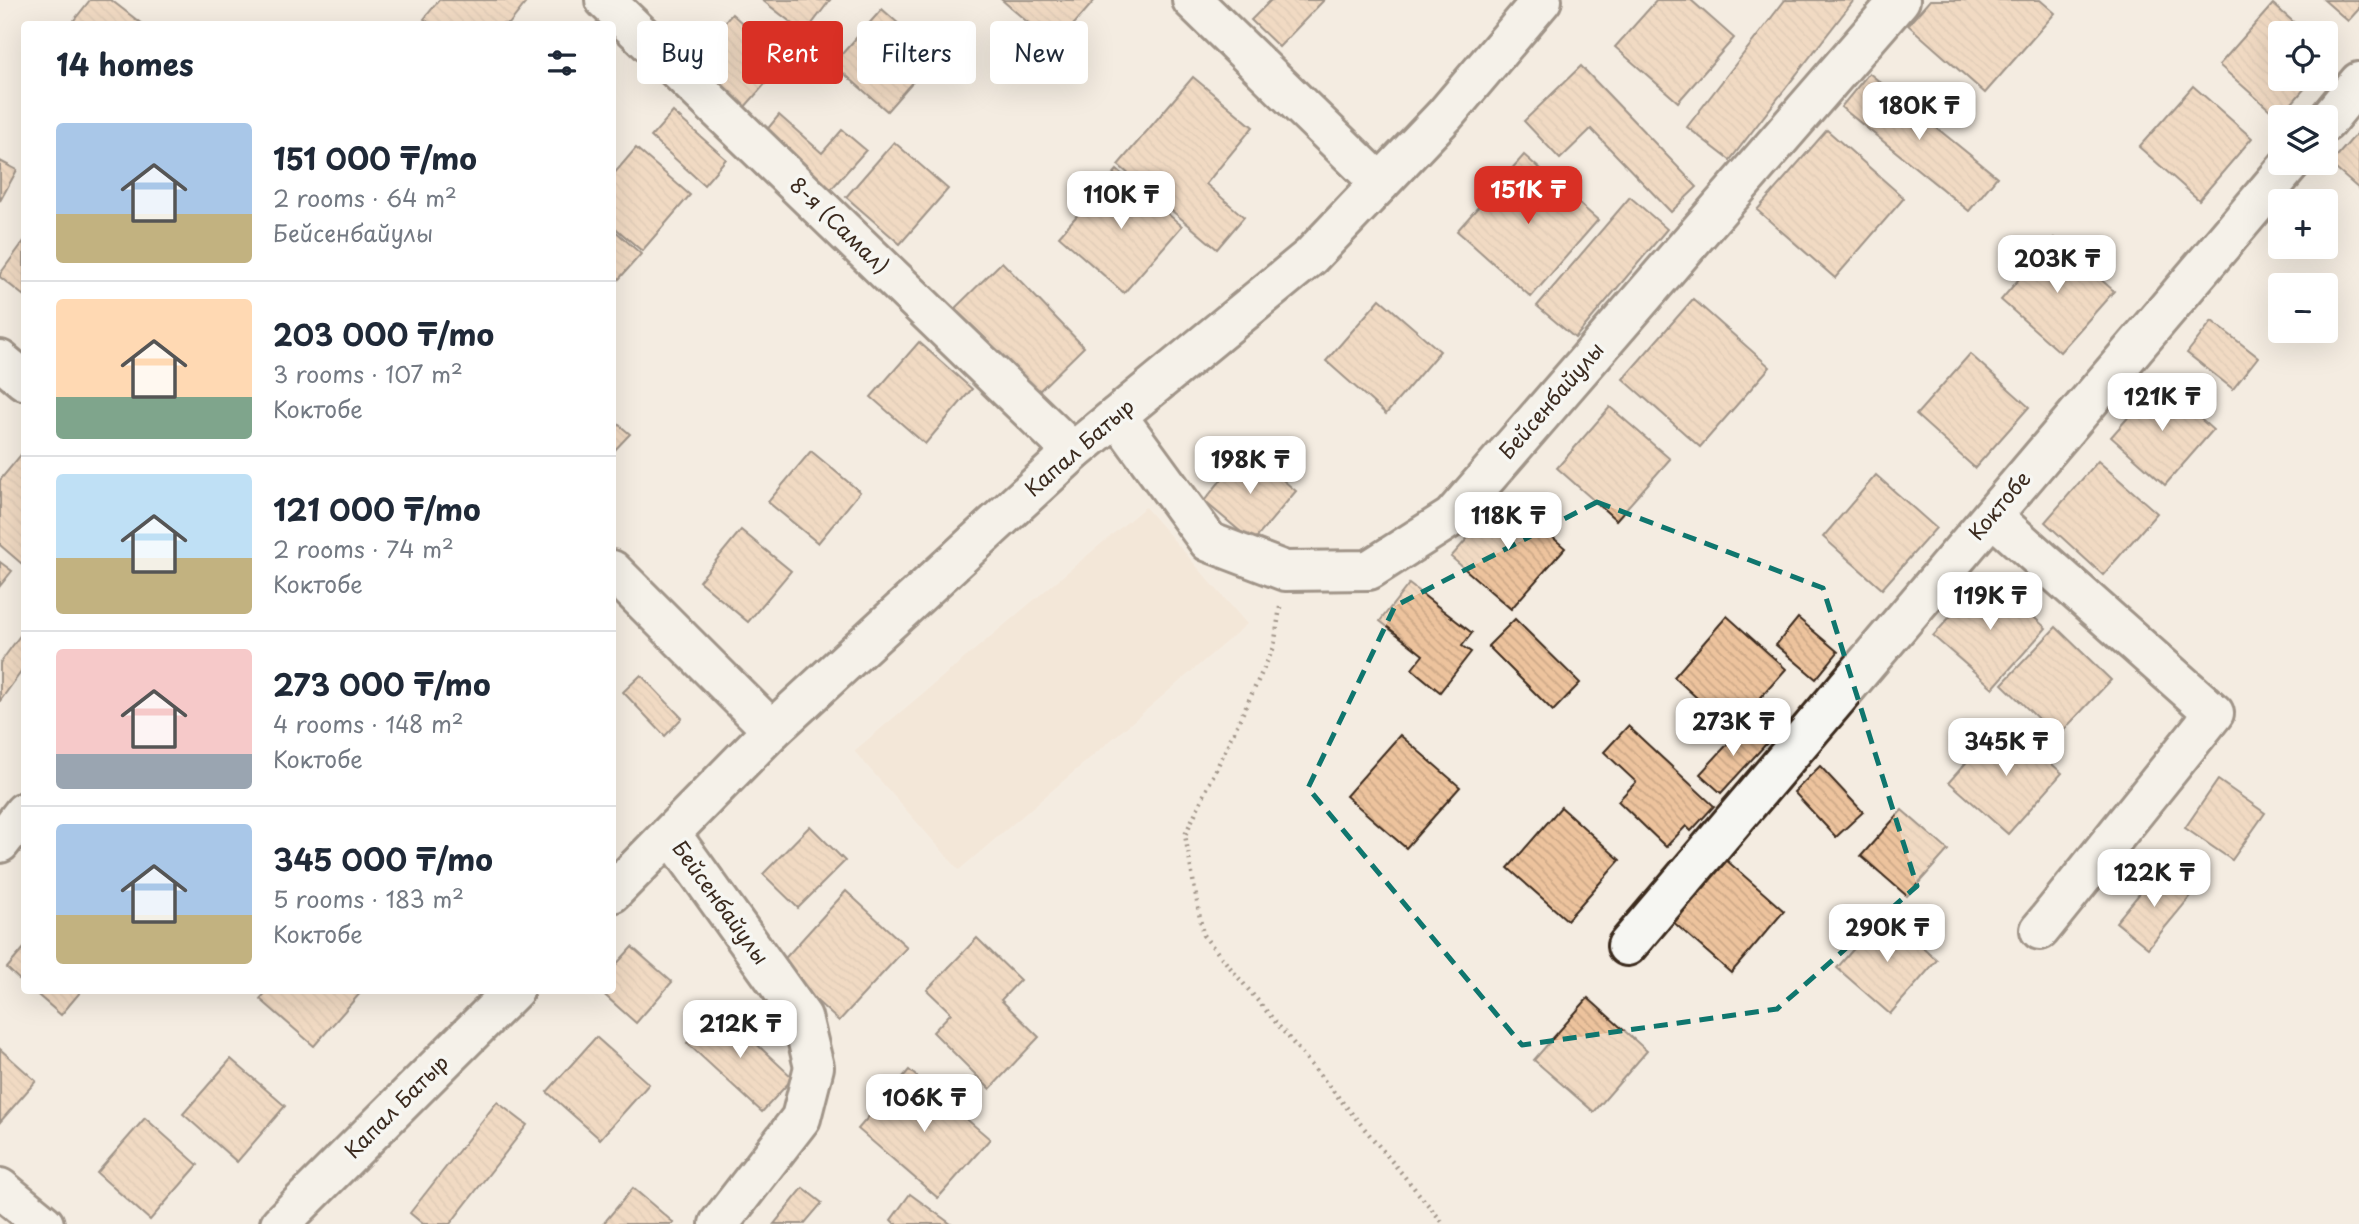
<!DOCTYPE html>
<html lang="en">
<head>
<meta charset="utf-8">
<style>
	:root { --surface:#fff; --page:#f6f6f7; --text:#1f2937; --muted:#747a83; --line:#e0e1e3; --accent:#d93025 }
	body { margin:0; font-family:"Playpen Sans",sans-serif; background:var(--page); color:var(--text); height:100vh; display:flex; flex-direction:column; font-size:26px; white-space:nowrap }
	* { box-sizing:border-box; margin:0 }
	p { font-size:23px; color:var(--muted) }
	.icon { flex:none; width:38px; height:38px; fill:none; stroke:currentColor; stroke-width:2; stroke-linecap:round; stroke-linejoin:round }
	.map { position:relative; flex:1; overflow:hidden }
	.panel { position:absolute; left:21px; top:21px; width:595px; height:973px; display:flex; flex-direction:column; background:var(--surface); border-radius:7px; box-shadow:0 7px 28px #0002 }
	.panel>* { flex:none }
	.banner { position:absolute; left:637px; top:21px; width:665px; height:63px; display:flex; gap:14px }
	.controls { position:absolute; left:2268px; top:21px; display:grid; gap:14px }
	.controls a { display:grid; place-items:center; width:70px; height:70px; border-radius:7px; background:var(--surface); box-shadow:0 7px 28px #0002; font-size:35px }
	.price { position:absolute; translate:-50% -60px; padding:0 16px; border-radius:14px; background:#fff; color:#222; font-size:23px; line-height:46px; filter:drop-shadow(0 2px 4px #0008) }
	.price::after { content:''; position:absolute; left:50%; top:42px; width:21px; height:16px; margin-left:-10px; background:inherit; clip-path:polygon(0 0,100% 0,50% 100%) }
	.price.selected { background:var(--accent); color:#fff }
	ul { padding:0; list-style:none }
	li { display:flex; align-items:center; gap:21px; height:175px; padding:0 35px }
	li+li { border-top:2px solid var(--line) }
	li span { display:grid; place-items:center; flex:none; width:196px; height:140px; border-radius:7px; color:#555 }
	li>.icon { margin-inline-start:auto }
	span .icon { width:84px; height:84px; fill:#fffc; stroke-width:1 }
	li b { font-size:30px }
	h2 { display:flex; justify-content:space-between; align-items:center; height:84px; padding:0 35px; font-size:30px }
	.tag { padding:0 24px; border-radius:7px; background:var(--surface); box-shadow:0 7px 28px #0002; font-size:24px; line-height:63px }
	.tag.selected { background:var(--accent); color:#fff }
	.map>svg:first-child { display:block }
	.built { fill:#f2e0cd }
	.building { fill:url(#building-back-hatch); stroke:#3b2a1e; stroke-width:2 }
	.lines { fill:none; stroke-linecap:round; stroke-linejoin:round }
	.minor-casing { stroke:#3b2a1e; stroke-width:44 }
	.secondary-casing { stroke:#3b2a1e; stroke-width:44 }
	.path { stroke:#3b2a1e; stroke-width:4.5; stroke-dasharray:2 5; stroke-linecap:butt }
	.minor { stroke:#f6f6f2; stroke-width:38 }
	.secondary { stroke:#f6f6f2; stroke-width:38 }
	.marked { fill:none; stroke:#0f766e; stroke-width:5; stroke-dasharray:14 9; stroke-linejoin:round }
	.labels { text-anchor:middle; stroke-width:7; stroke-linejoin:round; paint-order:stroke }
	.street-label { font-size:21px; fill:#3b2a1e; stroke:#f6f6f2 }
</style>
</head>
<body>
<div class="map">
<svg width="2359" height="1224" viewBox="0 0 2359 1224">
	<defs>
		<pattern id="building-back-hatch" width="6" height="6" patternUnits="userSpaceOnUse" patternTransform="scale(1.75)"><rect width="6" height="6" fill="#edc39d"/><path d="M-1 5l2 2M0 0l6 6M5-1l2 2" fill="none" stroke="#cca887"/></pattern>
	</defs>
	<rect width="100%" height="100%" fill="#f4ece1"/>
	<filter id="ink" filterUnits="userSpaceOnUse"><feTurbulence type="fractalNoise" baseFrequency=".0143" numOctaves="2"/><feDisplacementMap in="SourceGraphic" scale="14" xChannelSelector="R" yChannelSelector="G"/><feConvolveMatrix kernelMatrix="1 2 1 2 8 2 1 2 1" color-interpolation-filters="sRGB"/></filter>
	<g filter="url(#ink)">
		<!-- built -->
		<path class="built" d="M1145,507L1247,624L959,870L854,751Z"/>
		<!-- building -->
		<g class="building">
			<path d="M90,0H111L142,24H71Z"/>
			<path d="M439,0H528L509,24H431L424,19Z"/>
			<path d="M762,0H830L805,33Z"/>
			<path d="M1002,0H1095L1055,46Z"/>
			<path d="M1271,0H1324L1279,47L1251,20Z"/>
			<path d="M1657,0H1691L1734,38L1678,102L1615,47Z"/>
			<path d="M1785,0H1854L1730,160L1687,127Z"/>
			<path d="M1930,0H2040L2055,13L1985,93L1908,25Z"/>
			<path d="M2324,0H2359V9L2348,21Z"/>
			<path d="M2273,4L2306,33H2280V79H2313L2279,118L2219,65Z"/>
			<path d="M882,9L935,56L887,111L833,64Z"/>
			<path d="M732,14L785,61L737,116L684,69Z"/>
			<path d="M1581,66L1697,187L1671,212L1591,129L1560,159L1524,121Z"/>
			<path d="M1869,73L1997,177L1969,211L1841,107Z"/>
			<path d="M1193,77L1253,127L1206,184L1244,217L1217,249L1118,165Z"/>
			<path d="M2193,86L2252,138L2199,200L2139,147Z"/>
			<path d="M673,112L726,159L704,185L651,137Z"/>
			<path d="M779,115L822,153L842,130L866,150L826,195L761,137Z"/>
			<path d="M1827,130L1904,198L1835,278L1757,210Z"/>
			<path d="M2359,131V189L2330,164Z"/>
			<path d="M894,142L948,189L900,244L846,197Z"/>
			<path d="M636,148L690,195L642,251L612,225V176Z"/>
			<path d="M1524,155L1598,220L1531,297L1457,231Z"/>
			<path d="M0,161L17,170L0,201Z"/>
			<path d="M1117,170L1182,226L1124,293L1059,236Z"/>
			<path d="M1630,197L1667,229L1575,338L1537,306Z"/>
			<path d="M612,228L641,254L612,287Z"/>
			<path d="M2054,238L2114,291L2060,352L2001,300Z"/>
			<path d="M24,241V296L0,277V274Z"/>
			<path d="M1002,262L1084,347L1032,398L950,313Z"/>
			<path d="M1380,299L1440,351L1386,414L1326,361Z"/>
			<path d="M1693,299L1770,367L1700,447L1623,379Z"/>
			<path d="M2212,321L2258,357L2233,389L2187,353Z"/>
			<path d="M919,342L972,389L925,444L871,397Z"/>
			<path d="M1970,354L2029,407L1975,468L1916,415Z"/>
			<path d="M2159,382L2213,430L2165,485L2111,437Z"/>
			<path d="M1610,407L1670,459L1616,520L1557,468Z"/>
			<path d="M612,419L630,434L612,453Z"/>
			<path d="M1246,449L1296,491L1253,542L1204,501Z"/>
			<path d="M24,451V560L22,564L0,545V480Z"/>
			<path d="M811,451L860,492L818,543L768,502Z"/>
			<path d="M2098,461L2157,513L2103,575L2045,522Z"/>
			<path d="M1876,475L1936,528L1882,589L1823,537Z"/>
			<path d="M1505,496L1565,548L1511,609L1451,557Z"/>
			<path d="M741,530L791,571L748,622L699,581Z"/>
			<path d="M0,562L12,571L0,586Z"/>
			<path d="M1987,575L2046,628L1993,688L1933,636Z"/>
			<path d="M1409,584L1472,633L1462,646L1471,652L1440,692L1412,669L1423,655L1380,621Z"/>
			<path d="M1727,616L1786,669L1732,730L1674,677Z"/>
			<path d="M1798,618L1838,652L1816,679L1776,645Z"/>
			<path d="M1515,619L1580,683L1553,711L1488,646Z"/>
			<path d="M2056,627L2111,680L2057,737L2002,684Z"/>
			<path d="M24,630V668L0,701V663Z"/>
			<path d="M641,675L682,718L665,736L623,692Z"/>
			<path d="M2003,721L2062,773L2008,834L1949,782Z"/>
			<path d="M1746,724L1767,743L1721,793L1700,774Z"/>
			<path d="M1628,726L1714,806L1691,831L1686,826L1666,847L1618,801L1636,782L1604,752Z"/>
			<path d="M1400,735L1460,787L1406,848L1346,796Z"/>
			<path d="M1820,766L1863,812L1836,837L1794,792Z"/>
			<path d="M2218,780L2265,813L2232,860L2185,828Z"/>
			<path d="M1561,807L1620,860L1567,920L1508,868Z"/>
			<path d="M1902,810L1948,850L1907,896L1861,856Z"/>
			<path d="M810,826L845,861L798,908L763,874Z"/>
			<path d="M1725,859L1784,911L1731,973L1671,920Z"/>
			<path d="M2159,870L2191,896L2148,948L2116,922Z"/>
			<path d="M846,891L907,947L839,1021L778,966Z"/>
			<path d="M1885,913L1937,960L1890,1014L1837,968Z"/>
			<path d="M977,938L1020,980L1001,1000L1039,1037L990,1089L933,1032L951,1013L927,990Z"/>
			<path d="M632,947L672,982L636,1023L599,990H612V969Z"/>
			<path d="M24,948V984L7,968Z"/>
			<path d="M32,990H82L61,1015Z"/>
			<path d="M268,990H361L362,991L314,1046L260,999Z"/>
			<path d="M1588,998L1647,1051L1594,1112L1534,1060Z"/>
			<path d="M719,1009L793,1078L762,1112L687,1043Z"/>
			<path d="M596,1037L649,1084L600,1139L547,1092Z"/>
			<path d="M0,1049L36,1081L0,1122Z"/>
			<path d="M231,1059L285,1106L237,1162L183,1114Z"/>
			<path d="M909,1070L990,1139L938,1198L858,1129Z"/>
			<path d="M497,1102L527,1125L450,1224H423L410,1213Z"/>
			<path d="M145,1118L198,1165L150,1220L97,1173Z"/>
			<path d="M633,1188L674,1223L673,1224H603Z"/>
			<path d="M803,1188L822,1203L804,1224H774Z"/>
			<path d="M910,1194L951,1224H895L891,1220Z"/>
		</g>
		<g class="lines">
			<!-- minor casing -->
			<g class="minor-casing">
				<g id="minor">
					<path d="M605,0L1073,452"/>
					<path d="M1192,0L1380,183"/>
					<path d="M2326,122L2359,82"/>
					<path d="M0,360L24,380"/>
					<path d="M1117,416L1209,542L1285,571L1369,570L1452,517L1900,0"/>
					<path d="M1992,516L2214,713L2040,930"/>
					<path d="M612,570L772,730"/>
					<path d="M671,834L802,1017L814,1067L801,1118L719,1224"/>
					<path d="M0,843L24,812"/>
					<path d="M1627,946L2291,163"/>
					<path d="M0,1188L44,1224"/>
				</g>
			</g>
			<!-- secondary casing -->
			<g class="secondary-casing">
				<g id="secondary">
					<path d="M612,893L772,730L1073,452L1310,257L1445,115L1542,0"/>
					<path d="M280,1224L514,990"/>
				</g>
			</g>
			<!-- path -->
			<path class="path" d="M1280,607L1274,647L1185,835L1203,935L1444,1224"/>
			<!-- minor -->
			<use href="#minor" class="minor"/>
			<!-- secondary -->
			<use href="#secondary" class="secondary"/>
		</g>
	</g>
	<!-- marked area -->
	<path d="M0 0H2359V1224H0ZM1597,502L1823,588L1917,886L1777,1009L1522,1045L1308,788L1395,606Z" fill="#f4ece1" fill-opacity=".55" fill-rule="evenodd"/>
	<path class="marked" d="M1597,502L1823,588L1917,886L1777,1009L1522,1045L1308,788L1395,606Z"/>
	<g class="labels">
		<!-- street labels -->
		<g class="street-label">
			<text transform="translate(839 226) rotate(44)" y="7">8-я (Самал)</text>
			<text transform="translate(1552 401) rotate(-49)" y="7">Бейсенбайулы</text>
			<text transform="translate(1080 448) rotate(-41)" y="7">Капал Батыр</text>
			<text transform="translate(2000 506) rotate(-50)" y="7">Коктобе</text>
			<text transform="translate(720 903) rotate(54)" y="7">Бейсенбайулы</text>
			<text transform="translate(397 1107) rotate(-45)" y="7">Капал Батыр</text>
		</g>
	</g>
</svg>
<div class="controls">
<a><svg class="icon" aria-label="locate" viewBox="0 0 24 24"><circle cx="12" cy="12" r="6"/><path d="M12 2v4M12 18v4M2 12h4M18 12h4"/></svg></a>
<a><svg class="icon" aria-label="layers" viewBox="0 0 24 24"><path d="M12 4l9 5-9 5-9-5zM3 14l9 5 9-5"/></svg></a>
<a>+</a>
<a>−</a>
</div>
<b class="price" style="left:1919px;top:142px">180K ₸</b>
<b class="price selected" style="left:1528px;top:226px">151K ₸</b>
<b class="price" style="left:1121px;top:231px">110K ₸</b>
<b class="price" style="left:2057px;top:295px">203K ₸</b>
<b class="price" style="left:2162px;top:433px">121K ₸</b>
<b class="price" style="left:1250px;top:496px">198K ₸</b>
<b class="price" style="left:1508px;top:552px">118K ₸</b>
<b class="price" style="left:1990px;top:632px">119K ₸</b>
<b class="price" style="left:1733px;top:758px">273K ₸</b>
<b class="price" style="left:2006px;top:778px">345K ₸</b>
<b class="price" style="left:2154px;top:909px">122K ₸</b>
<b class="price" style="left:1887px;top:964px">290K ₸</b>
<b class="price" style="left:740px;top:1060px">212K ₸</b>
<b class="price" style="left:924px;top:1134px">106K ₸</b>
<div class="banner">
<a class="tag">Buy</a>
<a class="tag selected">Rent</a>
<a class="tag">Filters</a>
<a class="tag">New</a>
</div>
<section class="panel">
<h2>14 homes<svg class="icon" aria-label="filters" viewBox="0 0 24 24"><path d="M4 7h16M4 17h16"/><circle cx="9" cy="7" r="2"/><circle cx="15" cy="17" r="2"/></svg></h2>
<ul>
<li><span style="background:linear-gradient(#a9c7e8 65%,#c2b280 0)"><svg class="icon" aria-label="home" viewBox="0 0 24 24"><path d="M3 11l9-7 9 7M6 9v11h12V9"/></svg></span><div><b>151 000 ₸/mo</b><p>2 rooms · 64 m²</p><p>Бейсенбайулы</p></div></li>
<li><span style="background:linear-gradient(#ffd9b3 70%,#7fa58c 0)"><svg class="icon" aria-label="home" viewBox="0 0 24 24"><path d="M3 11l9-7 9 7M6 9v11h12V9"/></svg></span><div><b>203 000 ₸/mo</b><p>3 rooms · 107 m²</p><p>Коктобе</p></div></li>
<li><span style="background:linear-gradient(#bfe0f5 60%,#c2b280 0)"><svg class="icon" aria-label="home" viewBox="0 0 24 24"><path d="M3 11l9-7 9 7M6 9v11h12V9"/></svg></span><div><b>121 000 ₸/mo</b><p>2 rooms · 74 m²</p><p>Коктобе</p></div></li>
<li><span style="background:linear-gradient(#f6c9c9 75%,#9aa5b1 0)"><svg class="icon" aria-label="home" viewBox="0 0 24 24"><path d="M3 11l9-7 9 7M6 9v11h12V9"/></svg></span><div><b>273 000 ₸/mo</b><p>4 rooms · 148 m²</p><p>Коктобе</p></div></li>
<li><span style="background:linear-gradient(#a9c7e8 65%,#c2b280 0)"><svg class="icon" aria-label="home" viewBox="0 0 24 24"><path d="M3 11l9-7 9 7M6 9v11h12V9"/></svg></span><div><b>345 000 ₸/mo</b><p>5 rooms · 183 m²</p><p>Коктобе</p></div></li>
</ul>
</section>
</div>
</body>
</html>
